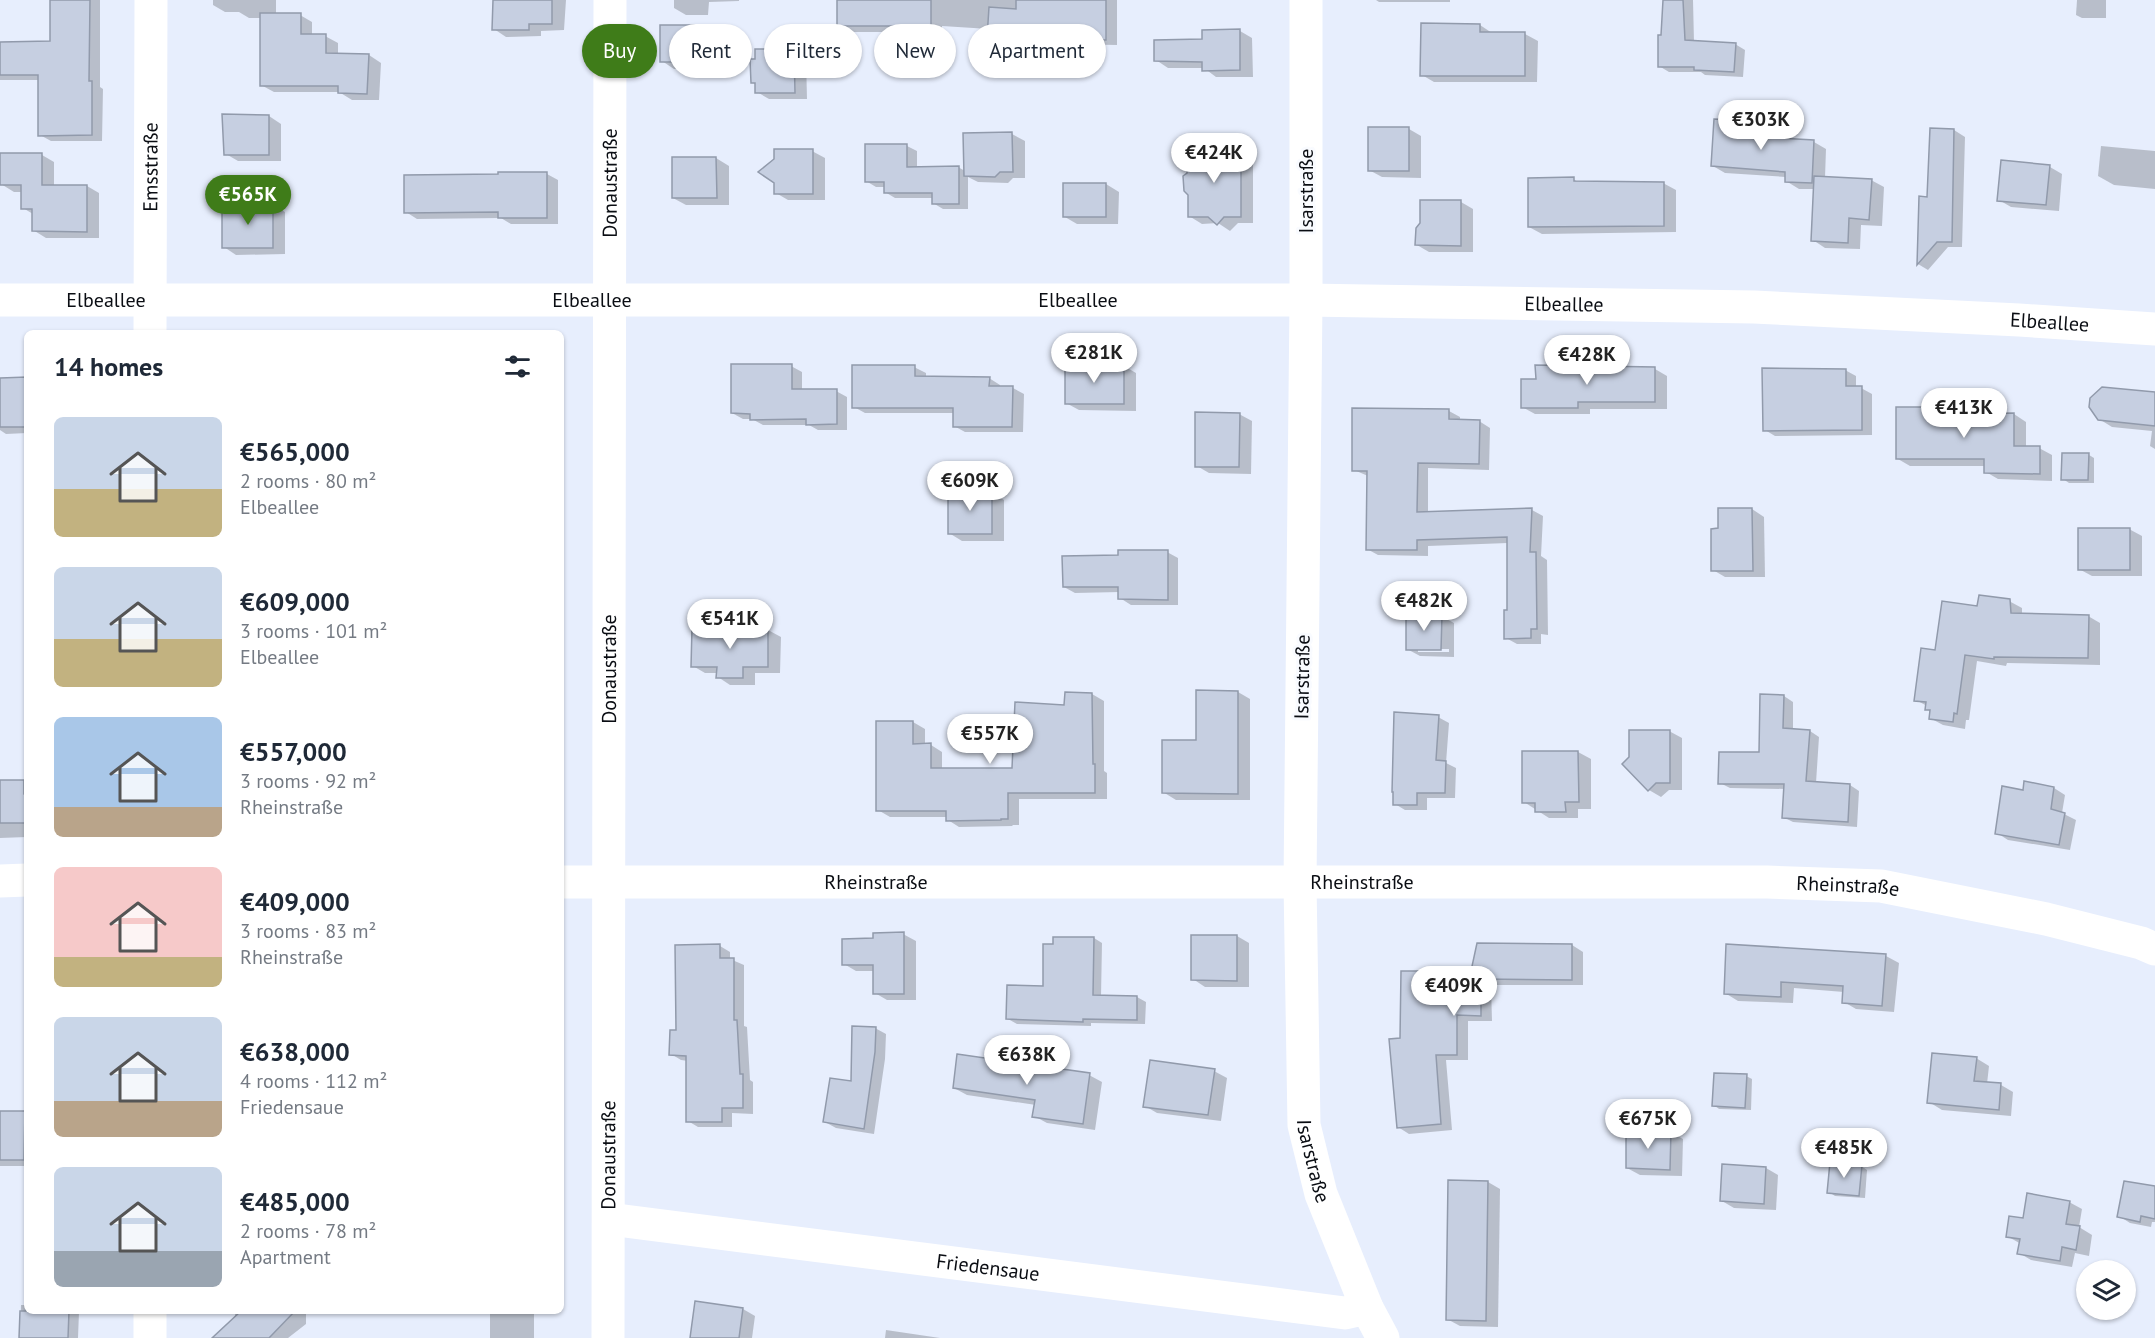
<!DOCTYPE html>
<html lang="en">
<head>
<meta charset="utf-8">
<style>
	:root { --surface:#fff; --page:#f2f2f3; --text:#1f2937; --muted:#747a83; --accent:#3f7c19 }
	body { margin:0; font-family:"PT Sans",sans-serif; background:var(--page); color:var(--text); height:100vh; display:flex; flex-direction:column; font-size:22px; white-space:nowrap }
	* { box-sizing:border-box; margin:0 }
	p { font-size:20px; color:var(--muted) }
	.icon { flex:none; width:33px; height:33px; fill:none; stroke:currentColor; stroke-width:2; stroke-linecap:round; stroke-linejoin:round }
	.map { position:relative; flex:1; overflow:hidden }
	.details { position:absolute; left:24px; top:330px; width:540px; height:984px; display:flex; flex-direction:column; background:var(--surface); border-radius:9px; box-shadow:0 2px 4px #0004 }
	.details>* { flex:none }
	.banner { position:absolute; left:582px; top:24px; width:570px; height:54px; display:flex; gap:12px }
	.controls { position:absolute; left:2076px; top:1260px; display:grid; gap:12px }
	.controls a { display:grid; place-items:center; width:60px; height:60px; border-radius:50%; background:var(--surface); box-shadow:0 2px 4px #0004; font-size:30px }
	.price { position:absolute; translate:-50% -51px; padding:0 14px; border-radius:21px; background:#fff; color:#222; font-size:20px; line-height:39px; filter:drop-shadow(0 2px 3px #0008) }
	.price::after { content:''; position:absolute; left:50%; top:36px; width:18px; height:14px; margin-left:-9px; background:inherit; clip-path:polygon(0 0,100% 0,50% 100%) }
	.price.active { background:var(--accent); color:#fff }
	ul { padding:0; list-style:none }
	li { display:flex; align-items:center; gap:18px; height:150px; padding:0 30px }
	li span { display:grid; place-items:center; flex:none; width:168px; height:120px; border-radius:9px; color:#555 }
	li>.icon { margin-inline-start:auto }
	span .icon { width:72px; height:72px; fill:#fffc; stroke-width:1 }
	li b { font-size:26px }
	h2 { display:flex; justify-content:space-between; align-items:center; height:72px; padding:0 30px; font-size:26px }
	.pill { padding:0 21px; border-radius:27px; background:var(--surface); box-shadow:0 2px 4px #0004; font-size:21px; line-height:54px }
	.pill.active { background:var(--accent); color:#fff }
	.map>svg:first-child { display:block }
	.shadow { fill:#0003; fill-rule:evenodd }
	.building { fill:#c6cfe1; stroke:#919aab; stroke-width:1.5 }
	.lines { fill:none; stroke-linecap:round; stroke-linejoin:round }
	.street { stroke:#fff; stroke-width:33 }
	.labels { text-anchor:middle; stroke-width:6; stroke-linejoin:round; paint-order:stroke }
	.street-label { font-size:20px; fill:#0a0d13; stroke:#f9fbff }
</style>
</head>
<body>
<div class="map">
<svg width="2155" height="1338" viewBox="0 0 2155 1338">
	<rect width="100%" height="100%" fill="#e7eefd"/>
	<!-- shadow -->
	<g class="shadow">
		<path d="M52,0H100V87L103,89L102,141H51L40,135L39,80H0V43L51,42Z"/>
		<path d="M213,0H276V15H300L312,22V36H325L338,43V54L369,55L381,63L379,100H352L339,92H274L261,85V18H249L239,12H225L213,5Z"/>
		<path d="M500,0H566L564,30L541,31V36L506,37L494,29Z"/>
		<path d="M674,0H739V1L709,2L708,15H686L674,8Z"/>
		<path d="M838,0H1117V45L1000,43L989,37V29L942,26V32H849L839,25Z"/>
		<path d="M1376,0H1450V2H1379Z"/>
		<path d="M1664,0H1693L1694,42L1735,44L1745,50L1743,77L1705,75L1701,72H1669L1659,66L1663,37Z"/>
		<path d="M2077,0H2106V18H2082L2076,15Z"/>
		<path d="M1480,25L1492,33L1525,34L1538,41L1537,82H1434L1422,75Z"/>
		<path d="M695,26L707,34L708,68L674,69L662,61Z"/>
		<path d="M1240,31L1252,38L1253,77H1216L1204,68H1168L1156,60L1204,40Z"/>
		<path d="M794,50L806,57L807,99H769L757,92V85L752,82Z"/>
		<path d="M269,116L281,124V161H238L226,154Z"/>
		<path d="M1763,123L1776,131L1775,139L1814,142L1826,149L1825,178L1871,180L1884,187L1882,226L1861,225L1860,249L1825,248L1813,240L1815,189H1799L1786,181V177L1725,173L1713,166Z"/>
		<path d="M1409,129L1421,136V178L1382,177L1369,170Z"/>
		<path d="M1954,130L1965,137L1962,247H1948L1928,270L1918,264L1920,198H1929Z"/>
		<path d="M1012,134L1025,141V178H1013L1008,183L978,182L968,177V209H943L933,203V198H895L885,192V187H876L866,181L907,146L917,151V168L958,167L965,171Z"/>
		<path d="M2101,146L2155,151V189L2114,185L2098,176Z"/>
		<path d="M812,151L825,158V200H788L776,193L775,160Z"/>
		<path d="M1241,151L1253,158V223H1238L1230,231L1218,223L1202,224L1189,216Z"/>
		<path d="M42,155L54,162V186H87L99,193V238H46L33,230V214L23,208V192H14L1,184Z"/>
		<path d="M716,158L729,166V205H686L673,198V159Z"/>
		<path d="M2003,162L2050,167L2062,174L2059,211L2011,207L1999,200Z"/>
		<path d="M547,174L558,180V224H511L501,218L417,219L406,212Z"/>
		<path d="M1573,179L1580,183H1663L1676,190V232L1542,234L1529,227Z"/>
		<path d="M1106,184L1119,192L1118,224H1077L1065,217Z"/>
		<path d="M1461,202L1473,209V252H1429L1417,245L1421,223Z"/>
		<path d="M272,204L285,212V254L236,255L224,247Z"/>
		<path d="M791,366L802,372V390L836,391L847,397V430H818L809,425H763L752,419H743L732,413Z"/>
		<path d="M1124,366L1136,373V411L1079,410L1066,403Z"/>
		<path d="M914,367L926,373V378H989L1000,385V388H1013L1024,394L1023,432H965L954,426V413H865L854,407Z"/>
		<path d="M1655,369L1667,376V409H1590V414H1535L1522,407Z"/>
		<path d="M1845,370L1856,376V388H1861L1872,394V435L1775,436L1765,430Z"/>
		<path d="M0,379H27V433L6,434L0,430Z"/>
		<path d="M2155,393V449L2150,446L2152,431L2112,427L2099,419Z"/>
		<path d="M1948,409L1959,415L2014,414L2026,422V448H2039L2052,455V481L1998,479L1986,472V466H1910L1898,459Z"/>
		<path d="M1449,411L1460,417V421H1479L1490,428L1489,470L1428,468V514L1532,510L1543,516L1541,556L1547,560L1548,635L1541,634V644H1517L1506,638L1509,612L1508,543L1428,546V556L1378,555L1367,549L1368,476L1354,470Z"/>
		<path d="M1239,414L1252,421L1251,474L1209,473L1197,466Z"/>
		<path d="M2089,455L2094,458V483H2069L2063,479Z"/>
		<path d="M992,493L1004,500V541H962L949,533Z"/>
		<path d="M1752,509L1764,517L1765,577H1725L1713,570L1720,530Z"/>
		<path d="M2129,529L2142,536V576H2092L2079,569Z"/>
		<path d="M1167,552L1178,558V605H1131L1120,598V592L1075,593L1064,587L1120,557Z"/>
		<path d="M2009,601L2022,608V615L2088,616L2100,623V665L2007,663L2006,666L1977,661L1969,720H1966L1965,729L1943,725L1930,718L1931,712L1927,709V706L1916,700L1936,652L1979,608Z"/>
		<path d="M1441,616L1454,623V657L1420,656L1407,649ZM1418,649H1449V652H1418Z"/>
		<path d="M693,630H768L781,637L780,673H755V685H730L718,677V673H705L693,666Z"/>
		<path d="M1238,692L1250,699V800H1176L1163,792L1197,742Z"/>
		<path d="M1092,694L1104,701V771L1107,773V799H1019V825H1012L1013,826L959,827L948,820V817H890L878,810L913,722L925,729V745H931L942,752V770L1014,769L1066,706Z"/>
		<path d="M1784,696L1793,702V730L1810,731L1819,737L1816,783L1850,785L1859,791L1857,827L1793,822L1783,817L1785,789L1730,788L1720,783L1760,754Z"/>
		<path d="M1438,717L1449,723L1446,763L1456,768L1455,798H1427V810H1405L1395,804Z"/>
		<path d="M1669,731L1682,738V790H1669L1661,797L1649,790L1624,764Z"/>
		<path d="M1578,752L1591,759V809H1578V818H1549L1524,802Z"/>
		<path d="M0,781H27V837L0,838Z"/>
		<path d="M2026,783L2054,788L2065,795L2062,813L2076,820L2070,850L2008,840L1997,833L2024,792Z"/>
		<path d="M903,934L916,941V1000H887L875,993L874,971H856L844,964L874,940Z"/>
		<path d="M1237,936L1249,943V987H1205L1193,979Z"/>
		<path d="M1094,938L1102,943L1101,997H1137L1146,1002L1145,1024L1091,1023V1026L1017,1024L1008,1019L1044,987Z"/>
		<path d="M1572,945L1583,952V985H1491L1492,1021H1468V1060H1446L1452,1130L1409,1134L1398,1127L1402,1040L1473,973Z"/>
		<path d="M1727,945L1886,956L1899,963L1894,1012L1856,1009L1844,1002V992L1794,988L1793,1003L1738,1001L1725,993Z"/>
		<path d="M720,946L730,952V959L744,965V1026L747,1027L750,1080L753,1082V1114L732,1113V1127H698L688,1121V1061L681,1060L671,1054L677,1032Z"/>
		<path d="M875,1028L886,1034L885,1059L874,1134L836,1128L825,1122L852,1083Z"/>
		<path d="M1976,1058L1989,1066L1987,1084L2001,1085L2013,1092L2011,1116L1942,1110L1929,1102Z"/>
		<path d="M1214,1071L1227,1078L1221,1121L1157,1113L1145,1106Z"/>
		<path d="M1089,1075L1102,1082L1095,1130L1047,1123L1034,1116L1036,1105L967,1095L954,1088Z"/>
		<path d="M1746,1076L1752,1079L1751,1110L1719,1109L1714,1105Z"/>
		<path d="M0,1112L27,1115V1166H0Z"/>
		<path d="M1670,1132L1683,1139L1682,1176L1640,1175L1627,1168Z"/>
		<path d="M1861,1166L1867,1170L1865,1198L1835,1196L1829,1192Z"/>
		<path d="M1766,1168L1778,1175L1776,1210L1734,1208L1722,1201Z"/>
		<path d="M1488,1182L1500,1189L1498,1327L1460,1326L1447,1319Z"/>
		<path d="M2155,1188V1222H2152L2151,1227L2130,1223L2119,1216Z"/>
		<path d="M2069,1202L2082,1209L2079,1227L2092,1235L2089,1256L2075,1253L2072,1267L2031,1260L2019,1253L2021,1244L2007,1236L2025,1220Z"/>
		<path d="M21,1305H27V1311L79,1312L78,1338H20Z"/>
		<path d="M743,1309L755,1316L752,1338H692Z"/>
		<path d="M235,1311H304L306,1313V1324L288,1338H229L235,1318Z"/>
		<rect x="490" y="1311" width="44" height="27"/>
		<path d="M886,1330L940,1338H885Z"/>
	</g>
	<!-- building -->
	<g class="building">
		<path d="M50,0H90L89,81H92V135L38,136V75H0V42L50,41Z"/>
		<path d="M493,0H552V24H529V30H492Z"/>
		<rect x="837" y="0" width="94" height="26"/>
		<path d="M1016,0H1106V40L987,38L989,7L1016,9Z"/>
		<path d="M1663,0H1683L1685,40L1736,43L1734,72L1694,70V67H1658V35H1661Z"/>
		<path d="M260,13H301V34H326V53L369,54L367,94L338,93V86H260Z"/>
		<path d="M1421,23L1480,24V32H1525V76H1420Z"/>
		<path d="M660,25H695L696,62H660Z"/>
		<path d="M1240,29V70L1202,71V62L1154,61V40L1202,39V30Z"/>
		<path d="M755,49H794L795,93H755V83H751L750,59H755Z"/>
		<path d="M222,114L269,115V155H224Z"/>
		<path d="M1714,119L1764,122L1763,137L1814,140L1812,183L1785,182V172L1711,166Z"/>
		<rect x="1368" y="127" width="41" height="44"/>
		<path d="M1930,128L1954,129L1952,242H1937L1917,265L1919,196L1927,197Z"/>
		<path d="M1012,132L1013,172H1000L995,177L964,176L963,133Z"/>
		<path d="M865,144H907V167L959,166V204H932V193H884V182H865Z"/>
		<path d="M774,149H813V194H774V183L758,172L774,159Z"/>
		<path d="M1188,150H1241V217H1224L1217,225L1208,217H1188V195L1184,191L1183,176L1187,173Z"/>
		<path d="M0,153H42V185H87V232L32,231V209H21V185H0Z"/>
		<path d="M672,157H716L717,198H672Z"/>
		<path d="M2001,160L2050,165L2046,205L1997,201Z"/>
		<path d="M498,172H547V218H498V212L404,213V175L498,174Z"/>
		<path d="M1814,176L1872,179L1869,220L1849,218L1848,243L1811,241Z"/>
		<path d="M1574,177V181L1664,182V226L1528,227V178Z"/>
		<rect x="1063" y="183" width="43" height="34"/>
		<path d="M1420,200H1461V246L1415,245L1416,228L1420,223Z"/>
		<path d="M273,203V248H222V204Z"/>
		<path d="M1065,363L1124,364V404H1065Z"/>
		<path d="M731,364H792V389H837V424L806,425V419L750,420V414L731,413Z"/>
		<path d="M852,365H915V376L990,377L989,386H1013L1012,427H953V408H852Z"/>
		<path d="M1535,365L1655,367V402H1578V408H1521V379H1536Z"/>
		<path d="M1762,368L1846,369V386H1862V430L1763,431Z"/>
		<path d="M27,377V427H0V378Z"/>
		<path d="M2102,387L2155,392V426L2098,420L2089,407L2090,398Z"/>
		<path d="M1896,407H1948V414L2014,413V446H2040V474L1984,473V459H1896Z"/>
		<path d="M1352,408L1449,409V419L1480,420L1479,464L1418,463L1417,512L1532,508L1530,552H1536L1537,629H1531V638L1504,639V610H1507V537L1417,540V550H1366L1367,471H1352Z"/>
		<path d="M1195,412L1240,413L1239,467H1195Z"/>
		<path d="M2062,453H2089L2088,480H2061Z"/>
		<rect x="948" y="491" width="44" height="43"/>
		<path d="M1718,508H1752L1753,571H1711V529L1718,528Z"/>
		<rect x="2078" y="528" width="52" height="42"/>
		<path d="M1118,550H1168V600L1118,599V587H1063L1062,556L1118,555Z"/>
		<path d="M1979,595L2010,599L2011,613L2089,615L2088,658L1994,657V659L1965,655L1957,714L1954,713L1953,722L1929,719L1930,710H1925L1926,702L1914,701L1921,648L1935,650L1942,601L1977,606Z"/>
		<path d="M1406,614L1442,615L1441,650H1406Z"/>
		<path d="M692,628H768V667H743V678H716L717,667H691Z"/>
		<path d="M1196,690L1238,691V794L1162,793V740H1196Z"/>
		<path d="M1065,692L1092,693L1093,764H1095V793H1008V819H1001V820L946,821V811H876V721H913V744L931,743V768H1012L1015,702L1064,705Z"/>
		<path d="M1760,694L1784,695L1783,728L1810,730L1806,781L1850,784L1848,822L1782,818L1784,784H1718L1719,752H1759Z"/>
		<path d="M1394,712L1439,715L1436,760L1446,761L1445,793H1417V805H1393V792H1392Z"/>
		<path d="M1629,730H1670V783H1656L1648,791L1622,764L1629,757Z"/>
		<path d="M1522,751H1578L1579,802H1565L1566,812H1535V803H1522Z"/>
		<path d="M0,780H24V794L27,797V823H0Z"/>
		<path d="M2024,781L2054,787L2051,809L2065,813L2059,845L1995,834L2002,786L2023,790Z"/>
		<path d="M904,932V994H873V965H842V939L873,938V933Z"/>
		<path d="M1191,935H1237V981L1191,980Z"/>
		<path d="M1053,937H1094L1093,995L1137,996V1020L1083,1019V1022L1006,1019L1007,985L1043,986V944H1053Z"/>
		<path d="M1477,943L1572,944V980L1481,979V1016L1457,1015V1055H1436L1441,1124L1397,1128L1389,1039L1400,1038L1401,971H1471Z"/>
		<path d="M720,944V958H734V1020H737L740,1074H743V1108H722V1122H686V1056L669,1055L670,1030H676L675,945Z"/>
		<path d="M1726,944L1886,954L1882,1006L1842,1003L1843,986L1781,982V997L1724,994Z"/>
		<path d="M852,1026L876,1027L875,1052L864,1129L823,1122L830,1078L851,1081Z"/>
		<path d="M1932,1053L1977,1057L1974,1081L2001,1083L1999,1110L1927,1103Z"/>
		<path d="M957,1054L1090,1073L1083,1124L1032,1117L1035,1100L953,1088Z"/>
		<path d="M1150,1060L1215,1069L1208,1115L1143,1107Z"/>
		<path d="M1714,1073L1747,1074L1745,1108L1712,1106Z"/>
		<path d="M0,1111H25L24,1160H0Z"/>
		<path d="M1626,1130L1671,1131L1670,1170L1626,1168Z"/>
		<path d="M1830,1162L1862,1165L1859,1196L1827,1193Z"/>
		<path d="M1722,1164L1766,1167L1764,1204L1720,1201Z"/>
		<path d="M1448,1180L1488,1181L1486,1321L1446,1320Z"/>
		<path d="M2124,1181L2155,1186V1219L2141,1216L2140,1222L2117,1217Z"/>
		<path d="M2027,1193L2070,1201L2066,1224L2080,1226L2076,1250L2062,1247L2060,1261L2017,1254L2020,1239L2006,1237L2009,1216L2023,1218Z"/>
		<path d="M695,1301L743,1308L739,1338H690Z"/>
		<path d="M20,1311H69L68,1338H19Z"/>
		<path d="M241,1311H295L269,1338H212Z"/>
	</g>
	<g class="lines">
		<!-- street -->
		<g class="street">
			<path id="s1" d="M1306,0V300L1300,883L1304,1125L1321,1194L1367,1308L1383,1338"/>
			<path id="s2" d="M0,300H1306L1754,307L2019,320L2155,329"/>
			<path id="s3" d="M150,333L151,0"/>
			<path d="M0,881L27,880"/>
			<path id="s4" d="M561,882H1767L1881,886L2046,919L2141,943L2155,949"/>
			<path id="s5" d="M609,1219L1345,1313L1367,1308"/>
			<path d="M150,1338V1311"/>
			<path id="s6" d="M608,1338L610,0"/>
		</g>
	</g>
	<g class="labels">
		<!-- street labels -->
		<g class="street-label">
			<text dy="7" stroke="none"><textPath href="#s3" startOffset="166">Emsstraße</textPath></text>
			<text dy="7" stroke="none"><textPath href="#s6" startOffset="1155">Donaustraße</textPath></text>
			<text transform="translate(1306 191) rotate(-90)" y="7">Isarstraße</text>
			<text dy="7" stroke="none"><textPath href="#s2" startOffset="106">Elbeallee</textPath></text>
			<text dy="7" stroke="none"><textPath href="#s2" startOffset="592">Elbeallee</textPath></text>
			<text dy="7" stroke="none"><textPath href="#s2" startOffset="1078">Elbeallee</textPath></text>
			<text dy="7" stroke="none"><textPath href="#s2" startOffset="1564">Elbeallee</textPath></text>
			<text dy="7" stroke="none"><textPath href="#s2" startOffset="2050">Elbeallee</textPath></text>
			<text dy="7" stroke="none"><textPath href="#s6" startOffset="669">Donaustraße</textPath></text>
			<text transform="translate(1302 677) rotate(-89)" y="7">Isarstraße</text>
			<text dy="7" stroke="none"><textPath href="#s4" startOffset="315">Rheinstraße</textPath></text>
			<text dy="7" stroke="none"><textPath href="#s4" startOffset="801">Rheinstraße</textPath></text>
			<text dy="7" stroke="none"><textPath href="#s4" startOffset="1287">Rheinstraße</textPath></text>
			<text dy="7" stroke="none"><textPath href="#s6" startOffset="183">Donaustraße</textPath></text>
			<text dy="7" stroke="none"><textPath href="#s1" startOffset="1162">Isarstraße</textPath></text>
			<text dy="7" stroke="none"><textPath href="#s5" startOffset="382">Friedensaue</textPath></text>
		</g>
	</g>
</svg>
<div class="controls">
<a><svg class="icon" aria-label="layers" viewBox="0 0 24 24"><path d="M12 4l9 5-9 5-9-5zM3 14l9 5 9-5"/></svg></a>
</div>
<b class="price" style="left:1761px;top:151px">€303K</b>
<b class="price" style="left:1214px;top:184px">€424K</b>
<b class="price active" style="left:248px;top:226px">€565K</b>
<b class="price" style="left:1094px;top:384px">€281K</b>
<b class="price" style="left:1587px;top:386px">€428K</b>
<b class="price" style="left:1964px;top:439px">€413K</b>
<b class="price" style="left:970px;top:512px">€609K</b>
<b class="price" style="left:1424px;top:632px">€482K</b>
<b class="price" style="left:730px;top:650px">€541K</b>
<b class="price" style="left:990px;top:765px">€557K</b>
<b class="price" style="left:1454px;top:1017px">€409K</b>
<b class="price" style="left:1027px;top:1086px">€638K</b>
<b class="price" style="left:1648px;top:1150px">€675K</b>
<b class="price" style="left:1844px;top:1179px">€485K</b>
<div class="banner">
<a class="pill active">Buy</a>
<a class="pill">Rent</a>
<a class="pill">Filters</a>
<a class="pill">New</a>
<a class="pill">Apartment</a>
</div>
<section class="details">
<h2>14 homes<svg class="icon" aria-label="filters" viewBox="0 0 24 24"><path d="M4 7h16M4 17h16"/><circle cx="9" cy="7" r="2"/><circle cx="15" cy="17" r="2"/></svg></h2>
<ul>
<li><span style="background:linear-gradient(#c9d6e8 60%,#c2b280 0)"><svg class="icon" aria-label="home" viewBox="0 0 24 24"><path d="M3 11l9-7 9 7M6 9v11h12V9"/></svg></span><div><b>€565,000</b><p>2 rooms · 80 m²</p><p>Elbeallee</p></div></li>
<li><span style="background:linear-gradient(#c9d6e8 60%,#c2b280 0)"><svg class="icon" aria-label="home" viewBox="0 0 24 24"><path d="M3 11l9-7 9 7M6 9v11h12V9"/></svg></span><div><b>€609,000</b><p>3 rooms · 101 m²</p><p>Elbeallee</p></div></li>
<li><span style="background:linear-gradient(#a9c7e8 75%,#b9a48a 0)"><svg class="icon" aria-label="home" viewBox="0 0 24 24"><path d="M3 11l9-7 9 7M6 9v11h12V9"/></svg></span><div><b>€557,000</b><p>3 rooms · 92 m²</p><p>Rheinstraße</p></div></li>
<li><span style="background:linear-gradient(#f6c9c9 75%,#c2b280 0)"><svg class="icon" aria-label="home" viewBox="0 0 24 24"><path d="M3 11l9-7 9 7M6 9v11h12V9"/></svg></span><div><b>€409,000</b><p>3 rooms · 83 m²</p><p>Rheinstraße</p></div></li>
<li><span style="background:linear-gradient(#c9d6e8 70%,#b9a48a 0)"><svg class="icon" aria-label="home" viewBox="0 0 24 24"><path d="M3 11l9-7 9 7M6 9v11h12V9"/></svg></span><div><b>€638,000</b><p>4 rooms · 112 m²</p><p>Friedensaue</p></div></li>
<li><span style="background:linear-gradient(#c9d6e8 70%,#9aa5b1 0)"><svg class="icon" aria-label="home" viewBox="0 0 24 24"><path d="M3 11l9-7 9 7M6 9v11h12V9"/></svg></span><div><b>€485,000</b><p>2 rooms · 78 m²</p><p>Apartment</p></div></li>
</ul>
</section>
</div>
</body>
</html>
